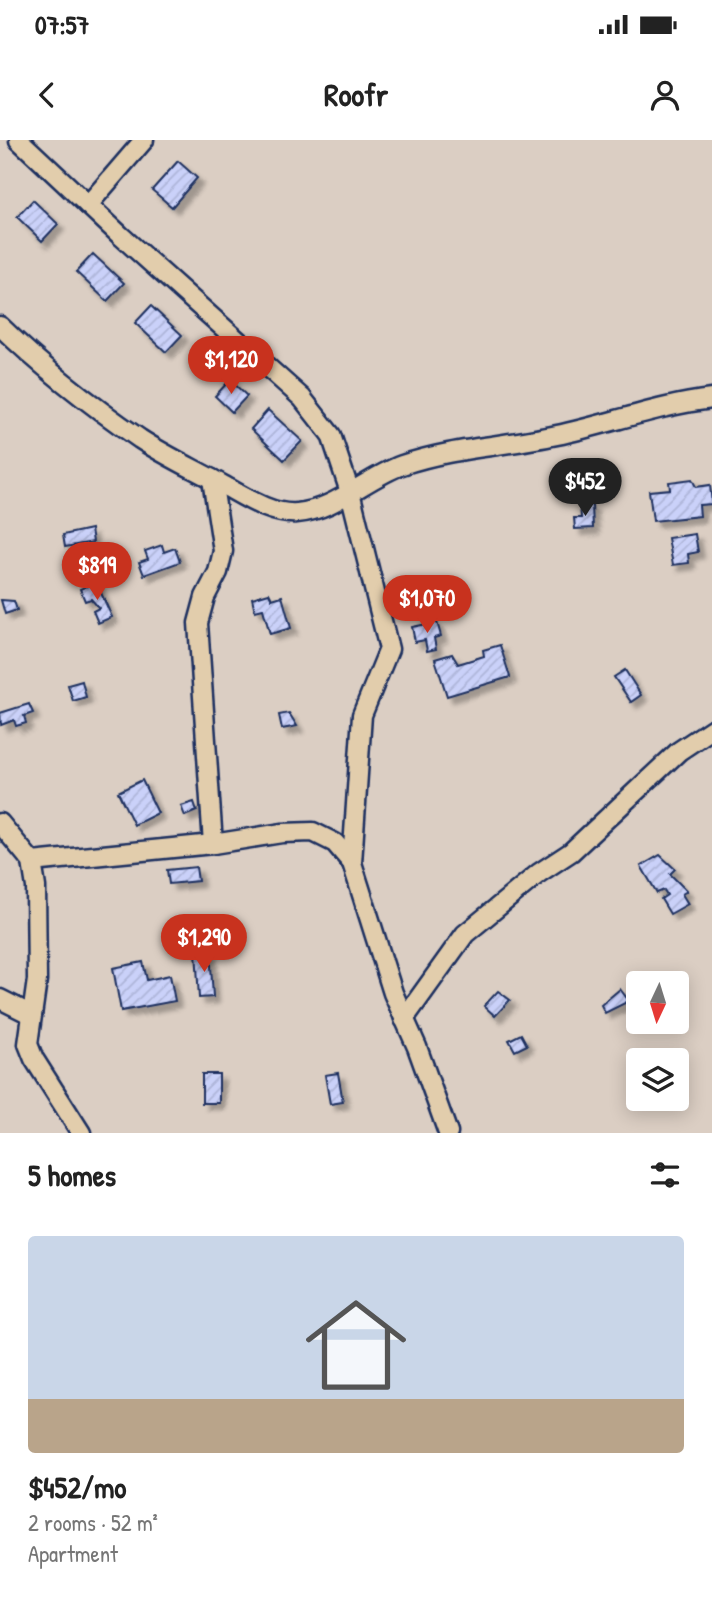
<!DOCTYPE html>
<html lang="en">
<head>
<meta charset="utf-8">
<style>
	:root { --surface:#fff; --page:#f6f6f6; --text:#222; --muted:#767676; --accent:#c8321e }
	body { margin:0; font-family:"Patrick Hand",sans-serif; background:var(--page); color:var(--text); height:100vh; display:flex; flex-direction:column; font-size:26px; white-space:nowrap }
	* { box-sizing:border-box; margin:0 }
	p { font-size:23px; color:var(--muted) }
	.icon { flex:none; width:38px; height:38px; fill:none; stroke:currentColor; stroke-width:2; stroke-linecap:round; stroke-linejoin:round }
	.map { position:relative; height:993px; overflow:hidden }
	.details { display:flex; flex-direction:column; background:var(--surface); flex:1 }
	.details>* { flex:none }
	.needle { width:46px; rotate:184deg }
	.controls { position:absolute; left:626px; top:831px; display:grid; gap:14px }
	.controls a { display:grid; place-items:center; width:63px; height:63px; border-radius:7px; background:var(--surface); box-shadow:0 4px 18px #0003; font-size:35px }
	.price { position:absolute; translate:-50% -60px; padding:0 16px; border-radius:24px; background:var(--accent); color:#fff; font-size:23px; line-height:46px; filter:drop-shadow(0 2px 4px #0008) }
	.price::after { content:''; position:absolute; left:50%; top:42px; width:21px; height:16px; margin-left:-10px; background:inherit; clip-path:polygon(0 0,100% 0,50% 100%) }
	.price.selected { background:#222; color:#fff }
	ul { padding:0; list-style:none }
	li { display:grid; align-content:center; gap:14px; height:371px; padding:0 28px }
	li span { display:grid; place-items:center; height:217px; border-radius:7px; color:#555 }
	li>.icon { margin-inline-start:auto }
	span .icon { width:126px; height:126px; fill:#fffc; stroke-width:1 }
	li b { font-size:30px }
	h2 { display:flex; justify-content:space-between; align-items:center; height:84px; padding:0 28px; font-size:30px }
	.status { display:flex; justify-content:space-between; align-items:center; height:49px; padding:0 35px; background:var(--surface); direction:ltr }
	.status svg { height:19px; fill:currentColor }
	header { display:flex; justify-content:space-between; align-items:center; height:91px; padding:0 28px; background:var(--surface); font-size:32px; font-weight:700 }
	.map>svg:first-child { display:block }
	.building { fill:url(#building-hatch); stroke:#1b2f5e; stroke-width:2; filter:url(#shadow) }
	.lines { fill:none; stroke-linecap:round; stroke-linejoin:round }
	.minor-casing { stroke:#1b2f5e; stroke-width:23 }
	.minor { stroke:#e2cdac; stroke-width:18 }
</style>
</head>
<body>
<div class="status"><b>07:57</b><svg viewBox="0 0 49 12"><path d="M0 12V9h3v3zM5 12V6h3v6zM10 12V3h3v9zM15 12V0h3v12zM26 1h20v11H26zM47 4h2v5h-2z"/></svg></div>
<header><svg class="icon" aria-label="back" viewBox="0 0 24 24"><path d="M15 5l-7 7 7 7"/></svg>Roofr<svg class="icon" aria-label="person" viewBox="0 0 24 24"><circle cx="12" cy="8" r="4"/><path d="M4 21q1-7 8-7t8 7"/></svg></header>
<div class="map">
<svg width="712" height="993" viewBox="0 0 712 993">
	<defs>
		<pattern id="building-hatch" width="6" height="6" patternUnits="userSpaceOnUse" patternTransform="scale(1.75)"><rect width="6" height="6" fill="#cad1f9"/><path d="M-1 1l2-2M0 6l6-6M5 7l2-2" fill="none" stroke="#adb4d8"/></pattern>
		<filter id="shadow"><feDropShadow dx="6" dy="6" stdDeviation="2" flood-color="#0004"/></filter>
	</defs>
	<rect width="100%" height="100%" fill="#dbcec3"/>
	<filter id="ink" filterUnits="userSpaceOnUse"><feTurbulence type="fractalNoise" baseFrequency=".0143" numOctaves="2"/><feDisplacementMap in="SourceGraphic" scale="14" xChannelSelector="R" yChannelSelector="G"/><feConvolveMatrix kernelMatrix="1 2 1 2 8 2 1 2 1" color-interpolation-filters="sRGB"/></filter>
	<g filter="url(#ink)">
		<!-- building -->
		<g class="building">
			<path d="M178,21L197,38L172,67L152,50Z"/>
			<path d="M33,60L58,84L42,101L17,77Z"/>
			<path d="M93,114L124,143L107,161L76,132Z"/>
			<path d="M151,166L182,195L166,212L135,183Z"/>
			<path d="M230,240L247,256L232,272L215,256Z"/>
			<path d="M268,270L302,301L284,320L251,289Z"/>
			<path d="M692,339L696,347L710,345L712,364L699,365L700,376L653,381L649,351L670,349L669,342Z"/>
			<path d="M580,365H592L593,388L575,389L574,378H581Z"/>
			<path d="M91,389L93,402L65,407L63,395Z"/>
			<path d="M695,394L698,412L688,414L689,423L673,425L668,398Z"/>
			<path d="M162,405L164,412L175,408L180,422L144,435L139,422L148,419L145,411Z"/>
			<path d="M96,442L112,477L98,483L93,471L99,468L91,459L85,461L80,449Z"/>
			<path d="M269,453L272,459L282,456L291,488L270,494L263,469L255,471L252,458Z"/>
			<path d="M1,460L14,461L17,470L5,474Z"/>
			<path d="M437,482L441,496L434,498L436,509L427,511L425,500L415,502L412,487Z"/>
			<path d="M500,505L510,537L447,556L435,519L452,514L458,524L484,516L483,510Z"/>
			<path d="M625,530L641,555L631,562L614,537Z"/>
			<path d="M82,541L86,557L73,561L68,545Z"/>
			<path d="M29,564L33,573L24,576L26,583L16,586L14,580L1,585L0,573Z"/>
			<path d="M289,573L297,586L282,589L279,575Z"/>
			<path d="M142,640L158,673L134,685L118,652Z"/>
			<path d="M194,662L197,671L185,676L181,666Z"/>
			<path d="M660,715L675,729L670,734L687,751L682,754L688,764L670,774L661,759L667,755L664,750L657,753L641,726Z"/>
			<path d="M196,727L198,741L169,744L167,730Z"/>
			<path d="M210,810L213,857L199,858L196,811Z"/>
			<path d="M143,822L147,840L170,835L175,861L121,871L113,828Z"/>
			<path d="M620,849L629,861L605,873L601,865Z"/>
			<path d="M498,851L510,860L495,876L484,866Z"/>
			<path d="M521,894L527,905L515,911L509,900Z"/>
			<path d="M338,933L343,962L330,964L325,935Z"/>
			<rect x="202" y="934" width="17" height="29"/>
		</g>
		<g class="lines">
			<!-- minor casing -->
			<g class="minor-casing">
				<g id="minor">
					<path d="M19,0L120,95L302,258L331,295L350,352L389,509L362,575L352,723"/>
					<path d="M88,65L144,0"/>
					<path d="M0,186C41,226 92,266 140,299C166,316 196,330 223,345C245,357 271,375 297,373C335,370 366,338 402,325C451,308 506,306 557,295C609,284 659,265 712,259"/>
					<path d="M212,339L223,411L218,432L205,457L198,483L213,704"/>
					<path d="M0,683L32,722L36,747L37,840L28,904L34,919L81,993"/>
					<path d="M32,722L213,704L282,693L313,692L335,703L352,723L393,853L417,907L448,993"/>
					<path d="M0,859L32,875"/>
					<path d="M404,879L465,794L539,733L571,712L679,611L712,589"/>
				</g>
			</g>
			<!-- minor -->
			<use href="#minor" class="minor"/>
		</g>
	</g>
</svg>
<div class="controls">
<a><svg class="needle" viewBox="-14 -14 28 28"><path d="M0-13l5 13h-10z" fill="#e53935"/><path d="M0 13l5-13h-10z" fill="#767676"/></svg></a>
<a><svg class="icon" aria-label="layers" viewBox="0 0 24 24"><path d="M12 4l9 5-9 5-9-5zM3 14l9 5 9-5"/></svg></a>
</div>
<b class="price" style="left:231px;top:256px">$1,120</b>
<b class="price selected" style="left:585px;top:378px">$452</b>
<b class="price" style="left:97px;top:462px">$819</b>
<b class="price" style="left:427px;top:495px">$1,070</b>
<b class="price" style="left:204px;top:834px">$1,290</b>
</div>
<section class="details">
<h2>5 homes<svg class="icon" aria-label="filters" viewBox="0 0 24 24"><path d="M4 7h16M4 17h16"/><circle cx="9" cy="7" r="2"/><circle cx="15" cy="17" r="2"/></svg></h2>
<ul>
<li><span style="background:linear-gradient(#c9d6e8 75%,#b9a48a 0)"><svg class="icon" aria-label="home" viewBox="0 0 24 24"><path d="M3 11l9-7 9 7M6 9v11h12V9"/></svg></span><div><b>$452/mo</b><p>2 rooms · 52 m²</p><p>Apartment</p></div></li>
</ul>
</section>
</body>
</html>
